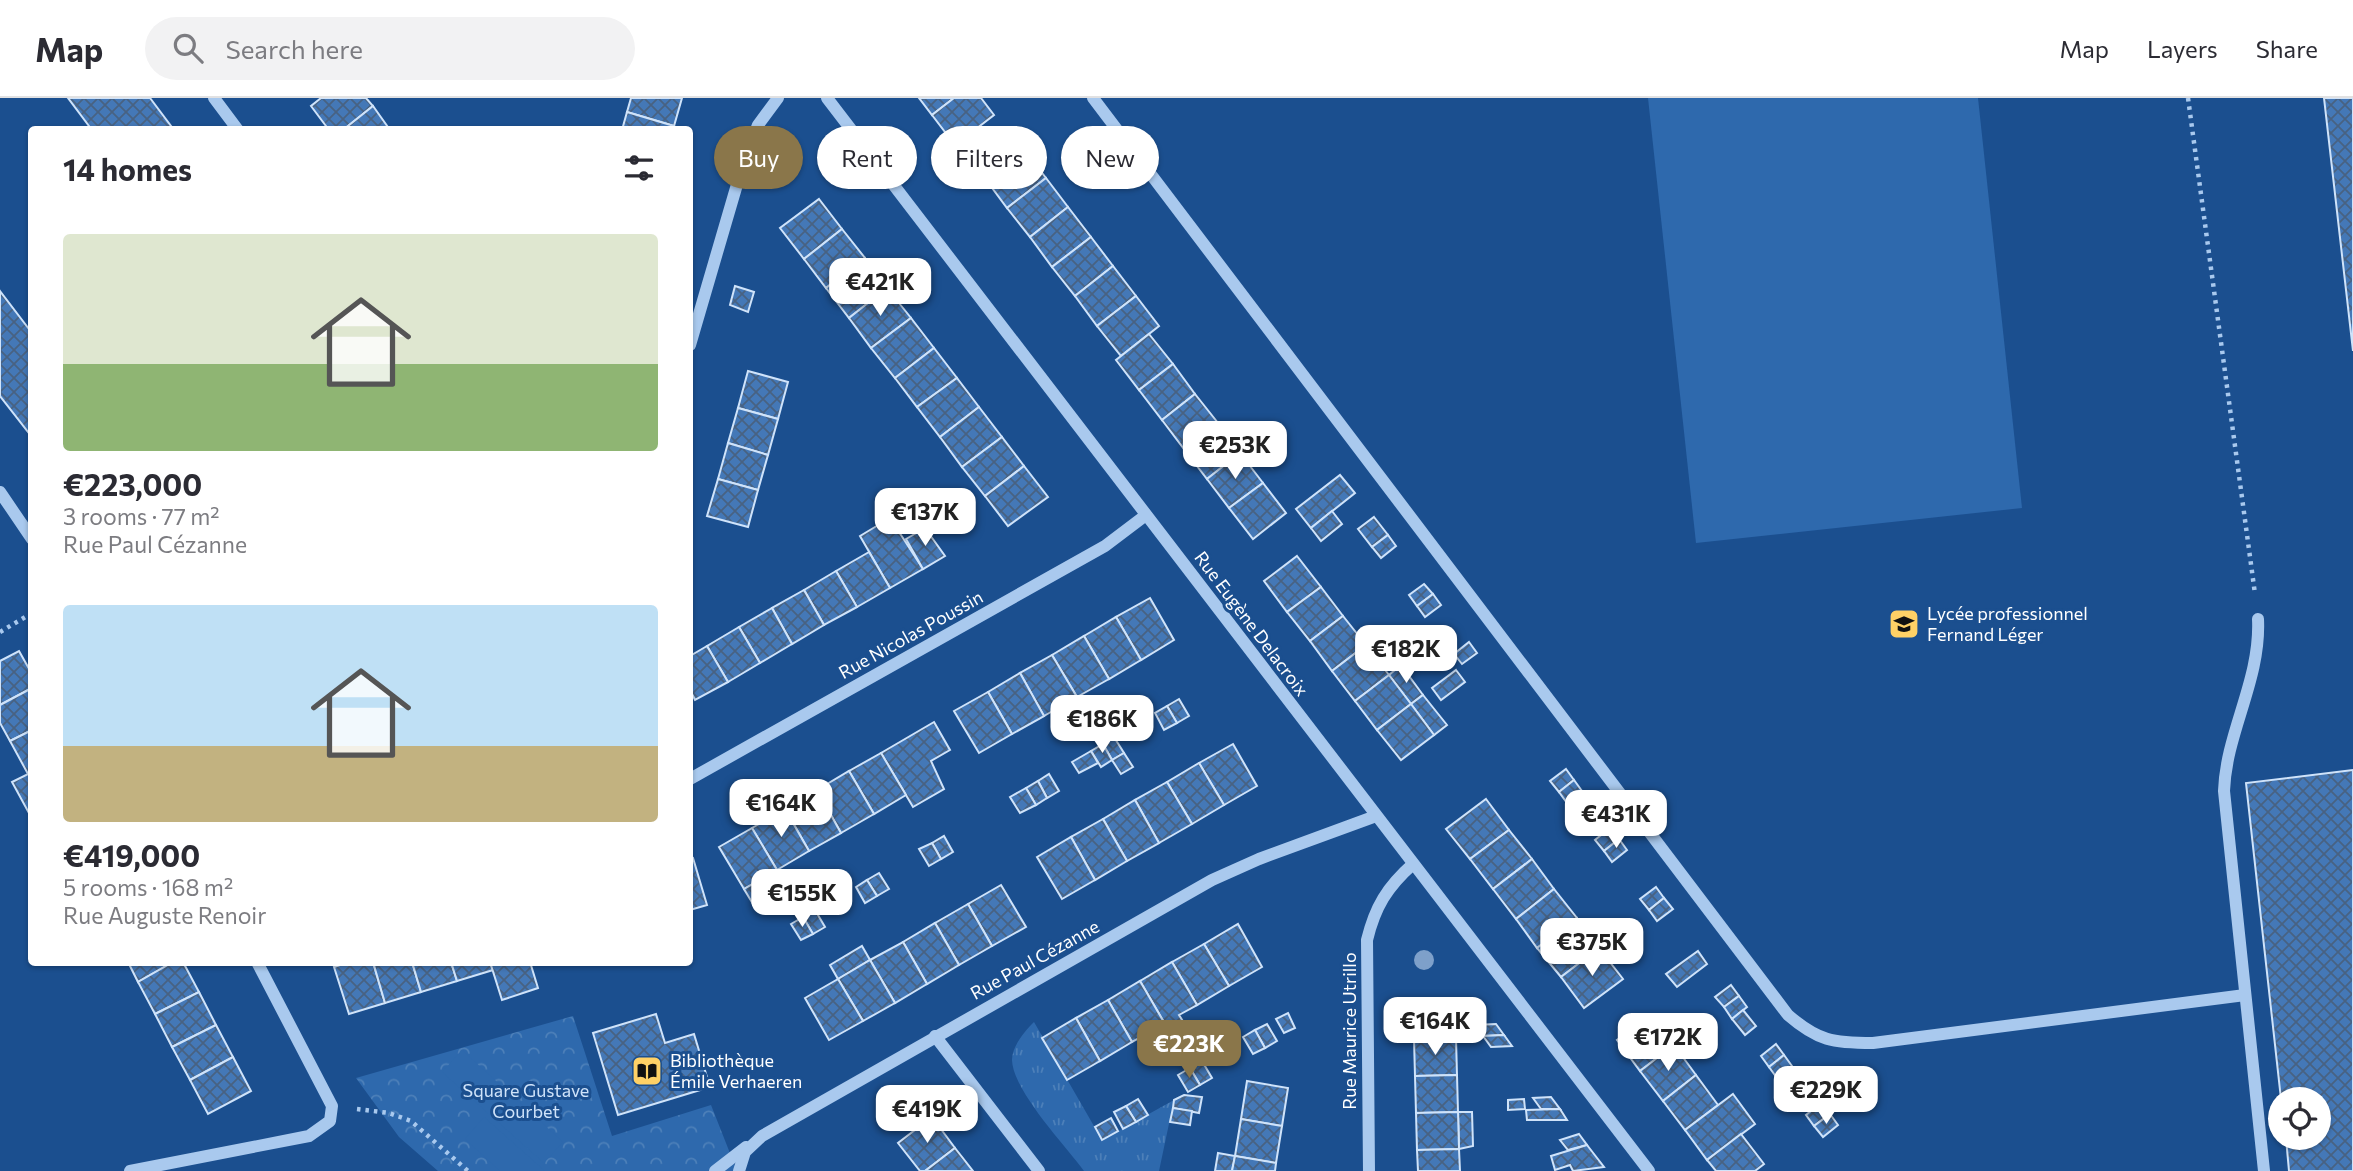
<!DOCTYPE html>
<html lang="en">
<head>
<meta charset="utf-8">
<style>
	:root { --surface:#fff; --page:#f2f2f3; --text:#2b2b33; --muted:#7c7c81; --line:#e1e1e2; --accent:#8a764a }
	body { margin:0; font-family:Commissioner,sans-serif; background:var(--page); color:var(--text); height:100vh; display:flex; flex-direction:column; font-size:26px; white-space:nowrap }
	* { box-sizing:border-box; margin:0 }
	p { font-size:23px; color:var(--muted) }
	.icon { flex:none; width:38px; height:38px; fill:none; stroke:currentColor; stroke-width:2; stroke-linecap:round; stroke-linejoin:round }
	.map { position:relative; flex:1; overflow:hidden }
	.drawer { position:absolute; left:28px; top:28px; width:665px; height:840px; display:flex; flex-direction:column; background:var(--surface); border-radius:7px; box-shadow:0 2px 5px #0004 }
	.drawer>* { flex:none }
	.guide { position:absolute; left:714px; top:28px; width:665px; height:63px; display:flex; gap:14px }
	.controls { position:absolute; left:2268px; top:989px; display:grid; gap:14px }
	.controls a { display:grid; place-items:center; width:63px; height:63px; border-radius:50%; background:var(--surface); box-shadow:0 2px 5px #0004; font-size:35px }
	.price { position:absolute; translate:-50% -60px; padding:0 16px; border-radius:14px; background:#fff; color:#222; font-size:23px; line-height:46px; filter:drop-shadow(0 2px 4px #0008) }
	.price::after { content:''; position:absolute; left:50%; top:42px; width:21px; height:16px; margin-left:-10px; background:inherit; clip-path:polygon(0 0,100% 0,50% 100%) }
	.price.selected { background:var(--accent); color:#fff }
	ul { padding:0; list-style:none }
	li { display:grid; align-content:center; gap:14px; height:371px; padding:0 35px }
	li span { display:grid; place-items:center; height:217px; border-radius:7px; color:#555 }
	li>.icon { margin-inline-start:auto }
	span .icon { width:126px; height:126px; fill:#fffc; stroke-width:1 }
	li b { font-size:30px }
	h2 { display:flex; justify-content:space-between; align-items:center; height:84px; padding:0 35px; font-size:30px }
	.tag { padding:0 24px; border-radius:32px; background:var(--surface); box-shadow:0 2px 5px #0004; font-size:24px; line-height:63px }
	.tag.selected { background:var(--accent); color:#fff }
	header { display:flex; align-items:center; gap:42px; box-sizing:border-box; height:98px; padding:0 35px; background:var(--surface); border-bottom:2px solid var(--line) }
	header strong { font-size:33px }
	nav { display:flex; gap:38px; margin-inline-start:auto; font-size:24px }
	.search { width:490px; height:63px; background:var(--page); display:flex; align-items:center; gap:18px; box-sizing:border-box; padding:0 24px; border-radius:38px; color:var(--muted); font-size:26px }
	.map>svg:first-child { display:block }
	.grass { fill:url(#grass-tufts) }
	.forest { fill:url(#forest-crowns) }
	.pitch { fill:#2e69ad }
	.building { fill:url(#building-cross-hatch); stroke:#cfe3fa; stroke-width:2 }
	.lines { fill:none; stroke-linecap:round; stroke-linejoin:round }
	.path { stroke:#a9c9ee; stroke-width:4.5; stroke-dasharray:3.5 5; stroke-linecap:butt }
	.minor { stroke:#a9c9ee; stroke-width:12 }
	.tree { fill:#7ea0ca }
	.labels { text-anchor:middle; stroke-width:6; stroke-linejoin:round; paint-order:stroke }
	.poi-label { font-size:18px; fill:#fff; stroke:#1b4f8f; text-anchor:start }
	.street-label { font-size:18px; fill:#fff; stroke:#1b4f8f }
	.park-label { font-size:18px; fill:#cfe3fa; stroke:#1b4f8f }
</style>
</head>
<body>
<header>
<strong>Map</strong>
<div class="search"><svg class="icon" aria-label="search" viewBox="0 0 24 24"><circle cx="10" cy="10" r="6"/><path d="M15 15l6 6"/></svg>Search here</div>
<nav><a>Map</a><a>Layers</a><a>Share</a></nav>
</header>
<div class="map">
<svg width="2353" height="1073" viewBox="0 0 2353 1073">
	<defs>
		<pattern id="grass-tufts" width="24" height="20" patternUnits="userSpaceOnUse" patternTransform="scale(1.75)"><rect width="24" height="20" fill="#2e69ad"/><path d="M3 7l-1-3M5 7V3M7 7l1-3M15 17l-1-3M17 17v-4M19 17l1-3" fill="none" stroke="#4d80b9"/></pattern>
		<pattern id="forest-crowns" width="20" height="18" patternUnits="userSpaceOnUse" patternTransform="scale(1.75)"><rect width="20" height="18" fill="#2e69ad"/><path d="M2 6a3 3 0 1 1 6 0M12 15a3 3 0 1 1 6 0" fill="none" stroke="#4d80b9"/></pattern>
		<pattern id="building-cross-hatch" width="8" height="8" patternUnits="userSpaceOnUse" patternTransform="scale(1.75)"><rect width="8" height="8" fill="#4478b7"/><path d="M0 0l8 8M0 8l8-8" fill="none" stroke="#486282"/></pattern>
	</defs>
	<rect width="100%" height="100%" fill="#1b4f8f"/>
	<!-- grass -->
	<path class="grass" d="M1034,924L1102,1042L1174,1002L1159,1073H1084C1065,1047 1013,993 1012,962C1012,948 1025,933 1034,924Z"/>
	<!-- forest -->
	<path class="forest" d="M573,918L612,1038L711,1007L737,1073H438L399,1039L356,980Z"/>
	<!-- pitch -->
	<g class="pitch">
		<path d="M1648,0H1978L2022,410L1696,445Z"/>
		<path d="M462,952L563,1044L544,1065L442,974Z"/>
		<path d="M484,1019L545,1073H500L465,1041Z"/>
	</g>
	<!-- building -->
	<g class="building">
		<path d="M68,0H150L174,32H92Z"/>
		<path d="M321,0H366L373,8L343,32H329L311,8Z"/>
		<path d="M631,0H682L674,28L627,14Z"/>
		<path d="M919,0H954L932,17Z"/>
		<path d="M954,0H981L994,17L955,47L932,17Z"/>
		<path d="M2324,0H2353V253Z"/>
		<path d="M373,8L390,32H343Z"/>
		<path d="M627,14L674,28L673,32H622Z"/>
		<path d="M1022,49L1046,80L1007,110L984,79Z"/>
		<path d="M1046,80L1068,109L1030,139L1007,110Z"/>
		<path d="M819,101L842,131L804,161L780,130Z"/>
		<path d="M1068,109L1091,139L1052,169L1030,139Z"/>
		<path d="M842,131L865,160L826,190L804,161Z"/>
		<path d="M1091,139L1113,168L1075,198L1052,169Z"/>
		<path d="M865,160L887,190L849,220L826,190Z"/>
		<path d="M1113,168L1136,198L1097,228L1075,198Z"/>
		<path d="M735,188L754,194L748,214L730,207Z"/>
		<path d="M887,190L911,220L871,250L849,220Z"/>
		<path d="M0,193L32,235V339L0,298Z"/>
		<path d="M1136,198L1159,228L1121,258L1097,228Z"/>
		<path d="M911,220L934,250L895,280L871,250Z"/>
		<path d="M1149,236L1173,266L1139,292L1116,262Z"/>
		<path d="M934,250L957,280L917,309L895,280Z"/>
		<path d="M1173,266L1195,296L1162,322L1139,292Z"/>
		<path d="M748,273L788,284L778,321L738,310Z"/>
		<path d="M957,280L979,309L940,339L917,309Z"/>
		<path d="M1195,296L1218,325L1184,351L1162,322Z"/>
		<path d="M979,309L1002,339L962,369L940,339Z"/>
		<path d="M738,310L778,321L768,357L728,345Z"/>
		<path d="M1218,325L1240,355L1207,381L1184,351Z"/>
		<path d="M1002,339L1024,368L985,398L962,369Z"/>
		<path d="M728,345L768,357L758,392L718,381Z"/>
		<path d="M1240,355L1263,385L1229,410L1207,381Z"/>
		<path d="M1024,368L1048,399L1008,428L985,398Z"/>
		<path d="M1340,377L1355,395L1311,430L1296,411Z"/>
		<path d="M718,381L758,392L748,429L707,418Z"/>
		<path d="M1263,385L1286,415L1253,441L1229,410Z"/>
		<path d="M1332,413L1342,426L1321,443L1311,430Z"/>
		<path d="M1374,419L1388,437L1372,449L1358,431Z"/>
		<path d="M890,420L923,471L890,490L860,438Z"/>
		<path d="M925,430L945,458L923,471L906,441Z"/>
		<path d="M1388,437L1396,448L1381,460L1372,449Z"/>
		<path d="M869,454L890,490L857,509L836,473Z"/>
		<path d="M1297,458L1321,489L1287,514L1264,483Z"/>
		<path d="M836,473L857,509L824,527L804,492Z"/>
		<path d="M1424,486L1433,496L1417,508L1409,497Z"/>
		<path d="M1321,489L1343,518L1310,543L1287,514Z"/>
		<path d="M804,492L824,527L792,546L772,510Z"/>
		<path d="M1433,496L1441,507L1425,519L1417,508Z"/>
		<path d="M1150,500L1174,542L1141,562L1116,519Z"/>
		<path d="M772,510L792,546L760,565L739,529Z"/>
		<path d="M1343,518L1366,547L1332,573L1310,543Z"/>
		<path d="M1116,519L1141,562L1109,581L1084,538Z"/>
		<path d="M739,529L760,565L728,584L707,548Z"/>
		<path d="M1084,538L1109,581L1077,599L1052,557Z"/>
		<path d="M1469,544L1477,555L1462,566L1454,556Z"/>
		<path d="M1366,547L1389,577L1355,603L1332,573Z"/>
		<path d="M707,548L728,584L695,602L690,592V558Z"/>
		<path d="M19,553L32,576V590L0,607V563Z"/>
		<path d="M1052,557L1077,599L1044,618L1020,575Z"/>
		<path d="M1401,567L1423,597L1411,606L1389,577Z"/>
		<path d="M1456,572L1465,584L1441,602L1432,590Z"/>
		<path d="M1020,575L1044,618L1012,636L988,594Z"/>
		<path d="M1389,577L1411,606L1377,632L1355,603Z"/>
		<path d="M32,590V632L10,643L0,625V607Z"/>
		<path d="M988,594L1012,636L979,655L954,613Z"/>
		<path d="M1423,597L1447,627L1434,637L1411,606Z"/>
		<path d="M1179,601L1189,618L1177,625L1167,608Z"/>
		<path d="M1411,606L1434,637L1401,662L1377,632Z"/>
		<path d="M1167,608L1177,625L1164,632L1155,615Z"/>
		<path d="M934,624L950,652L931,663L944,691L913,709L881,655Z"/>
		<path d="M32,632V674L28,676L10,643Z"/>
		<path d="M1114,639L1124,655L1112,662L1103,646Z"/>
		<path d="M1103,646L1112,662L1101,669L1091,653Z"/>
		<path d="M1233,646L1257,688L1224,707L1199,665Z"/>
		<path d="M1091,653L1098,665L1079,675L1072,664Z"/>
		<path d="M881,655L906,697L874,716L849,673Z"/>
		<path d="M1124,655L1133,669L1121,676L1112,662Z"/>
		<path d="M1199,665L1224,707L1192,726L1167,684Z"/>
		<path d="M1566,671L1574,682L1559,694L1550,683Z"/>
		<path d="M2353,672V1073H2289L2286,1040H2319V1001H2281L2246,685Z"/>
		<path d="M849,673L874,716L841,735L817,692Z"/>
		<path d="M32,674V716L30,717L12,684Z"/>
		<path d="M1049,676L1059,693L1047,700L1038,683Z"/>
		<path d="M1574,682L1582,693L1567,705L1559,694Z"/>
		<path d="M1038,683L1047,700L1036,707L1026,690Z"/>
		<path d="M1167,684L1192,726L1159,745L1135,702Z"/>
		<path d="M1026,690L1036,707L1020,715L1010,699Z"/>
		<path d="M817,692L841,735L809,753L785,711Z"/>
		<path d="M1486,701L1509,732L1470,761L1446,731Z"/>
		<path d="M1135,702L1159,745L1127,763L1103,721Z"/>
		<path d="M785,711L809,753L777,772L752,730Z"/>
		<path d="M1103,721L1127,763L1095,782L1071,739Z"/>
		<path d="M752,730L777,772L744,791L719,749Z"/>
		<path d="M1610,730L1619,741L1604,753L1595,742Z"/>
		<path d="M1509,732L1532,761L1493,791L1470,761Z"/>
		<path d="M944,738L953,754L941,761L932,745Z"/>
		<path d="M1071,739L1095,782L1062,801L1037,759Z"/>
		<path d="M1619,741L1627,752L1612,764L1604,753Z"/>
		<path d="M932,745L941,761L929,768L919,751Z"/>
		<path d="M693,760L707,807L690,812V761Z"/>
		<path d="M1532,761L1554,791L1516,821L1493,791Z"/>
		<path d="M777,772L786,787L753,806L744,791Z"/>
		<path d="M879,775L889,791L877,798L867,782Z"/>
		<path d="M867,782L877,798L865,805L856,789Z"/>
		<path d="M1001,787L1026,829L992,848L968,806Z"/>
		<path d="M1656,789L1664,800L1649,812L1640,801Z"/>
		<path d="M1554,791L1577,820L1537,850L1516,821Z"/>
		<path d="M1664,800L1673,811L1657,823L1649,812Z"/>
		<path d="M968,806L992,848L959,867L935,825Z"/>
		<path d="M815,812L825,829L813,836L803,819Z"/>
		<path d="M803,819L813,836L801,842L791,826Z"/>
		<path d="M1577,820L1599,850L1561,879L1537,850Z"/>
		<path d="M935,825L959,867L927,886L903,844Z"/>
		<path d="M1238,826L1262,869L1229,888L1204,846Z"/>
		<path d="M903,844L927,886L895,905L870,862Z"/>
		<path d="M1204,846L1229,888L1197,907L1172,864Z"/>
		<path d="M862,848L870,862L838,881L830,867Z"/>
		<path d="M1599,850L1623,881L1584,910L1561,879Z"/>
		<path d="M1698,853L1707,866L1677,889L1666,876Z"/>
		<path d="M870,862L895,905L863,923L838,881Z"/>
		<path d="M128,864H173L138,884Z"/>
		<path d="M173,864H183L199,894L155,916L138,884Z"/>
		<path d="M349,864H373L385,905L349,916L334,869Z"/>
		<path d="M373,864H412L421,894L385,905Z"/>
		<path d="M412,864H451L457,883L421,894Z"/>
		<path d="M451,864H490L493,872L457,883Z"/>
		<path d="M490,864H530L538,890L502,902Z"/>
		<path d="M1172,864L1197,907L1179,917L1184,925L1172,932L1168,924L1165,926L1140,883Z"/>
		<path d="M838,881L863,923L829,942L805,900Z"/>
		<path d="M1140,883L1165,926L1132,944L1108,902Z"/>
		<path d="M1731,887L1739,898L1724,909L1715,899Z"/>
		<path d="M199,894L216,927L172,949L155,916Z"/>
		<path d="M1739,898L1747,909L1732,921L1724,909Z"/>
		<path d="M1455,901L1456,940L1414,941L1413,902Z"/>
		<path d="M1108,902L1132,944L1100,963L1076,920Z"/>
		<path d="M1743,912L1756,928L1745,937L1732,921Z"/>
		<path d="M1288,915L1295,930L1284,935L1276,921Z"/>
		<path d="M656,916L665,945L694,936L710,989L618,1017L593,935Z"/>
		<path d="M1651,917L1674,947L1640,973L1617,942Z"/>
		<path d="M1076,920L1100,963L1067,982L1042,940Z"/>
		<path d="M1267,926L1277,943L1265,950L1255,932Z"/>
		<path d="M1496,926L1504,937L1483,938L1475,927Z"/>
		<path d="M216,927L233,959L190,982L172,949Z"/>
		<path d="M1255,932L1265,950L1253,956L1243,939Z"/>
		<path d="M1504,937L1512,948L1491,949L1483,938Z"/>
		<path d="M1456,940L1457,977L1415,978L1414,941Z"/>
		<path d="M1776,946L1784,957L1769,969L1761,958Z"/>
		<path d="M1674,947L1696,977L1663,1003L1640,973Z"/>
		<path d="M1784,957L1792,968L1777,980L1769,969Z"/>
		<path d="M233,959L251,993L208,1016L190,982Z"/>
		<path d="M1202,963L1212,980L1200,987L1190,970Z"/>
		<path d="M1190,970L1200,987L1188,994L1178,977Z"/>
		<path d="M1457,977L1458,1014L1416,1015L1415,978Z"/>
		<path d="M1696,977L1718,1007L1685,1032L1663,1003Z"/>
		<path d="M1247,983L1288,990L1282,1028L1241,1021Z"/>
		<path d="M1733,996L1755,1026L1707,1062L1685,1032Z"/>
		<path d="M1184,997L1202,999L1199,1015L1173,1010L1174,1002Z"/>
		<path d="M1551,999L1560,1011H1541L1533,1000Z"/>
		<path d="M1138,1001L1148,1017L1136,1024L1126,1008Z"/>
		<path d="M1524,1001L1525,1011L1508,1012V1002Z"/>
		<path d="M1821,1005L1830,1016L1814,1028L1806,1017Z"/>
		<path d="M1126,1008L1136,1024L1123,1031L1114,1014Z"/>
		<path d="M1173,1010L1192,1013L1190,1027L1170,1024Z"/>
		<path d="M1560,1011L1567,1022H1527L1526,1012Z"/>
		<path d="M1458,1014H1472L1473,1048L1459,1051Z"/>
		<path d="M1458,1014L1459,1051L1417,1052L1416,1015Z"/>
		<path d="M1830,1016L1838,1027L1823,1039L1814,1028Z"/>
		<path d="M932,1019L955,1050L925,1073H920L898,1045Z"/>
		<path d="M1111,1020L1118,1033L1102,1042L1095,1029Z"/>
		<path d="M1241,1021L1282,1028L1276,1065L1235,1058Z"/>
		<path d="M1579,1036L1587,1047L1568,1052L1560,1042Z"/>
		<path d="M1741,1036L1764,1066L1755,1073H1716L1707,1062Z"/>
		<path d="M1587,1047L1604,1069L1573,1073L1570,1067L1555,1072L1551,1058Z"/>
		<path d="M955,1050L973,1073H925Z"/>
		<path d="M1459,1051L1460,1073H1418L1417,1052Z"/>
		<path d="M1218,1055L1235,1058L1232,1073H1215Z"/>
		<path d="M1235,1058L1276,1065L1275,1073H1232Z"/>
	</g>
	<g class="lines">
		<!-- path -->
		<g class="path">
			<path d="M2188,0L2255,496"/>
			<path d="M0,534L32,515"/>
			<path d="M357,1011L389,1015L411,1023L468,1073"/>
		</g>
		<!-- minor -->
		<g class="minor">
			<path d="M214,0L238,32"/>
			<path d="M827,0L1649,1073"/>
			<path d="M1093,0L1788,917C1818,943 1833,945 1873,945L2245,897"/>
			<path d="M690,247L743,66L758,27L778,0"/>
			<path d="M0,394L32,441"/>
			<path d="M2258,521C2261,582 2226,634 2224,693L2264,1073"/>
			<path d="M690,681L1105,448L1146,417"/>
			<path d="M935,938L1039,1073"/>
			<path d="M130,1073L309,1038L330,1023L332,1008L257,864"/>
			<path d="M715,1073L746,1049"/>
			<path d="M739,1073L745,1054L762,1038L1212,782L1259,761L1376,718"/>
			<path d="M1369,1073L1367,842C1375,809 1387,789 1413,766"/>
		</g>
	</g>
	<!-- trees -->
	<circle class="tree" cx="1424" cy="862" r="10"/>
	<!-- icons -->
	<defs>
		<g id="school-square" transform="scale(1.575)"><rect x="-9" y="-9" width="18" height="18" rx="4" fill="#ffd166" stroke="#1b4f8f"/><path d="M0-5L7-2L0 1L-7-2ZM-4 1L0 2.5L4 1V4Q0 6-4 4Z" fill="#111"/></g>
		<g id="library-square" transform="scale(1.575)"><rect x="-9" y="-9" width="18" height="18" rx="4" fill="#ffd166" stroke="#1b4f8f"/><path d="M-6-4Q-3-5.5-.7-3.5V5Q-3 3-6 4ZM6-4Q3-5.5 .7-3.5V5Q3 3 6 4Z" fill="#111"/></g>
	</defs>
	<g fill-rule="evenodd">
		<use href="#school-square" x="1904" y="526"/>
		<use href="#library-square" x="647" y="973"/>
	</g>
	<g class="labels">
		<!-- poi labels -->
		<g class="poi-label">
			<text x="1927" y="522">Lycée professionnel<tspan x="1927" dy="21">Fernand Léger</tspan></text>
			<text x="670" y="969">Bibliothèque<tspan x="670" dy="21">Émile Verhaeren</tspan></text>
		</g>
		<!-- street labels -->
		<g class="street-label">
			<text transform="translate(1251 526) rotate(53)" y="6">Rue Eugène Delacroix</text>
			<text transform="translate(911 537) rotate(-29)" y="6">Rue Nicolas Poussin</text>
			<text transform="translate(1035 862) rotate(-29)" y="6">Rue Paul Cézanne</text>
			<text transform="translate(1350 933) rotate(-90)" y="6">Rue Maurice Utrillo</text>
		</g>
		<!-- park labels -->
		<g class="park-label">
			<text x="526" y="999">Square Gustave<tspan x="526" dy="21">Courbet</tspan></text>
		</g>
	</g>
</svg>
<div class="controls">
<a><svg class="icon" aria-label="locate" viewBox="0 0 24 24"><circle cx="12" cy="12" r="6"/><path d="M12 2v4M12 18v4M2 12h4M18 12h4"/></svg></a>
</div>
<b class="price" style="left:880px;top:220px">€421K</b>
<b class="price" style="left:1235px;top:383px">€253K</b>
<b class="price" style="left:925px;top:450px">€137K</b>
<b class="price" style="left:1406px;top:587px">€182K</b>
<b class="price" style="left:1102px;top:657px">€186K</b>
<b class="price" style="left:781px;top:741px">€164K</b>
<b class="price" style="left:1616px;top:752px">€431K</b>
<b class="price" style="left:802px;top:831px">€155K</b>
<b class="price" style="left:1592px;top:880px">€375K</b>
<b class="price" style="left:1435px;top:959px">€164K</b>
<b class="price" style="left:1668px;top:975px">€172K</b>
<b class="price selected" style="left:1189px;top:982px">€223K</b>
<b class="price" style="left:1826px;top:1028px">€229K</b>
<b class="price" style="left:927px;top:1047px">€419K</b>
<div class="guide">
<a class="tag selected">Buy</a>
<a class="tag">Rent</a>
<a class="tag">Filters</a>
<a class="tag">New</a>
</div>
<section class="drawer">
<h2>14 homes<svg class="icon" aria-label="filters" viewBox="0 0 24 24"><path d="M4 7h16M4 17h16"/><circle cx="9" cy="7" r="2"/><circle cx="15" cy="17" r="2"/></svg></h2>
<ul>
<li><span style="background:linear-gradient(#dfe7d0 60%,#8fb573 0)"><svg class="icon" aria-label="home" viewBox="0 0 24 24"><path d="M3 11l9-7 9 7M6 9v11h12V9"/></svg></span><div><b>€223,000</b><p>3 rooms · 77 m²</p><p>Rue Paul Cézanne</p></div></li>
<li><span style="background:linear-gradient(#bfe0f5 65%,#c2b280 0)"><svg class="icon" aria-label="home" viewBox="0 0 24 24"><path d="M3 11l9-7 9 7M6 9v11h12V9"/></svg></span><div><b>€419,000</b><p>5 rooms · 168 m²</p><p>Rue Auguste Renoir</p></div></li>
</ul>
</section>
</div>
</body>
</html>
